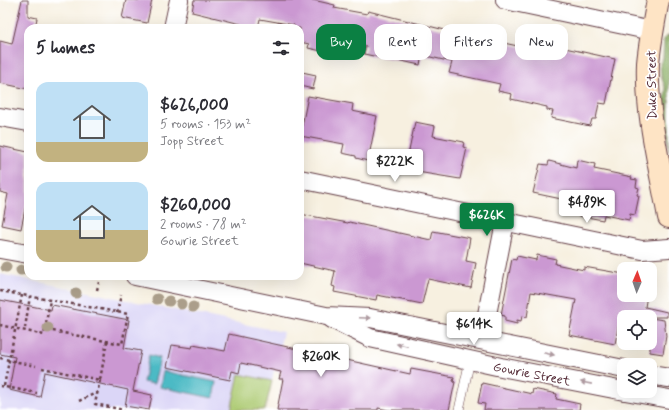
<!DOCTYPE html>
<html lang="en">
<head>
<meta charset="utf-8">
<style>
	:root { --surface:#fff; --page:#f7f7f7; --text:#2b2b33; --muted:#7c7c81; --accent:#0b8043 }
	body { margin:0; font-family:Mynerve,sans-serif; background:var(--page); color:var(--text); height:100vh; display:flex; flex-direction:column; font-size:15px; white-space:nowrap }
	* { box-sizing:border-box; margin:0 }
	p { font-size:13px; color:var(--muted) }
	.icon { flex:none; width:22px; height:22px; fill:none; stroke:currentColor; stroke-width:2; stroke-linecap:round; stroke-linejoin:round }
	.map { position:relative; flex:1; overflow:hidden }
	.sheet { position:absolute; left:24px; top:24px; width:280px; height:256px; display:flex; flex-direction:column; background:var(--surface); border-radius:12px; box-shadow:0 4px 16px #0002 }
	.sheet>* { flex:none }
	.banner { position:absolute; left:316px; top:24px; width:293px; height:36px; display:flex; gap:8px }
	.needle { width:26px; rotate:2deg }
	.fabs { position:absolute; left:617px; top:262px; display:grid; gap:8px }
	.fabs a { display:grid; place-items:center; width:40px; height:40px; border-radius:8px; background:var(--surface); box-shadow:0 4px 16px #0002; font-size:20px }
	.price { position:absolute; translate:-50% -34px; padding:0 9px; border-radius:4px; background:#fff; color:#222; font-size:13px; line-height:26px; filter:drop-shadow(0 1px 2px #0008) }
	.price::after { content:''; position:absolute; left:50%; top:24px; width:12px; height:9px; margin-left:-6px; background:inherit; clip-path:polygon(0 0,100% 0,50% 100%) }
	.price.selected { background:var(--accent); color:#fff }
	ul { padding:0; list-style:none }
	li { display:flex; align-items:center; gap:12px; height:100px; padding:0 12px }
	li span { display:grid; place-items:center; flex:none; width:112px; height:80px; border-radius:12px; color:#555 }
	li>.icon { margin-inline-start:auto }
	span .icon { width:48px; height:48px; fill:#fffc; stroke-width:1 }
	li b { font-size:17px }
	h2 { display:flex; justify-content:space-between; align-items:center; height:48px; padding:0 12px; font-size:17px }
	.chip { padding:0 14px; border-radius:12px; background:var(--surface); box-shadow:0 4px 16px #0002; font-size:14px; line-height:36px }
	.chip.selected { background:var(--accent); color:#fff }
	.map>svg:first-child { display:block }
	.built { fill:#dbd6f7 }
	.green { fill:#adcb73; stroke:#7c754f }
	.forest { fill:#8aaf65; stroke:#6a6748 }
	.water { fill:#4cbac5; stroke:#4b6c78 }
	.building { fill:#cb98d2 }
	.lines { fill:none; stroke-linecap:round; stroke-linejoin:round }
	.lane-casing { stroke:#643e46; stroke-width:10 }
	.street-casing { stroke:#643e46; stroke-width:20 }
	.secondary-casing { stroke:#643e46; stroke-width:24 }
	.path { stroke:#643e46; stroke-width:2.5; stroke-dasharray:3 3; stroke-linecap:butt }
	.lane { stroke:#fff; stroke-width:9 }
	.street { stroke:#fff; stroke-width:18 }
	.secondary { stroke:#fee4c5; stroke-width:22 }
	.tree { fill:#ab9e8a }
	.oneway { fill:#ae9aa0 }
	.labels { text-anchor:middle; stroke-width:3.5; stroke-linejoin:round; paint-order:stroke }
	.street-label { font-size:13px; fill:#4a1f2b; stroke:#fff }
</style>
</head>
<body>
<div class="map">
<svg width="669" height="410" viewBox="0 0 669 410">
	<rect width="100%" height="100%" fill="#fff"/>
	<filter id="ink" filterUnits="userSpaceOnUse"><feTurbulence type="fractalNoise" baseFrequency=".025" numOctaves="2"/><feDisplacementMap in="SourceGraphic" scale="8" xChannelSelector="R" yChannelSelector="G"/><feConvolveMatrix kernelMatrix="1 2 1 2 8 2 1 2 1" color-interpolation-filters="sRGB"/></filter>
	<filter id="wash" filterUnits="userSpaceOnUse"><feTurbulence type="fractalNoise" baseFrequency=".012" numOctaves="4" result="noise"/><feDisplacementMap in="SourceGraphic" scale="16" xChannelSelector="R" yChannelSelector="G"/><feGaussianBlur stdDeviation="0.9" result="paint"/><feColorMatrix in="noise" values="0 0 0 0 0 0 0 0 0 0 0 0 0 0 0 0 0 1.4 0 .05"/><feComposite in="paint" operator="in"/></filter>
	<g filter="url(#wash)">
		<rect width="100%" height="100%" fill="#f7f0e0"/>
		<!-- built -->
		<path class="built" d="M0,274L283,332L265,410H0Z"/>
		<!-- green -->
		<path class="green" d="M239,374L272,381L265,410H231Z"/>
		<!-- forest -->
		<path class="forest" d="M669,34V151L667,134L661,119L666,90L661,76L660,63L663,58L664,39Z"/>
		<!-- water -->
		<g class="water">
			<path d="M149,355L160,358L154,384L143,382Z"/>
			<path d="M163,371L216,382L213,398L160,387Z"/>
		</g>
		<g id="blocks">
			<!-- building -->
			<g class="building">
				<path d="M22,0H28V16L37,18L35,28H28V89L0,83V41L12,44Z"/>
				<path d="M126,0H152L147,23L122,18Z"/>
				<path d="M194,0H313L335,5L334,8L367,14L368,11L461,34L462,30L474,33V34L500,40L499,42L555,54V51L564,53L565,48L615,59L606,104L599,103L596,119H592L590,126L551,118L553,111L547,110V107L511,99L512,94L498,91L500,84L449,73L452,62L422,55L420,65L383,57V58L364,54L366,46L360,45L361,43L329,37L326,52L308,48L309,44L300,42V28H294V25L260,19L258,28H240L241,24L192,12Z"/>
				<path d="M302,72L316,75L313,89L300,86Z"/>
				<path d="M308,96L353,104L352,111L377,116L368,161L356,158V156L342,153L344,144L300,136Z"/>
				<path d="M415,122L435,126L433,136L464,142L463,147L467,148L460,179L405,170Z"/>
				<path d="M0,146L28,152V194L21,229L2,225L8,194L0,192Z"/>
				<path d="M577,160L595,164L594,169L632,177L631,179L637,180L636,187L639,188L637,195L639,196L635,215L630,214L629,220L604,215L603,220L564,213L566,200L533,193L540,164L548,165L549,161L576,168Z"/>
				<path d="M300,214L348,223L349,222L431,240L433,231L470,238L466,261L476,263L471,288L428,279L422,304L377,295L376,300L334,292L335,287L332,286L335,271L300,263Z"/>
				<path d="M537,255L556,259L555,264L584,270V267L624,274V295H647L645,307L667,312V317H624V323L619,322L615,344L569,335L576,300L531,292L527,317L522,316L521,321L517,320V324L505,321V316L501,315L512,259L516,260L517,256L536,260Z"/>
				<path d="M0,300L51,310L52,305L129,320L124,348L141,351L133,391L152,395L149,410L125,406L128,390L45,372L40,397L9,390L15,357L0,354Z"/>
				<path d="M650,318L664,320L666,336L663,354L650,352Z"/>
				<path d="M229,334L410,374L411,369L454,377L453,381L455,382L449,410H389L378,408V410H277L283,379H279L281,372L241,363L239,373L232,371L230,380L167,367L172,345L192,348L193,345L225,351Z"/>
				<path d="M482,383L532,394L533,389L557,394L556,399L580,404L579,410H484L485,404L478,403Z"/>
			</g>
		</g>
	</g>
	<g filter="url(#ink)">
		<use href="#blocks" fill-opacity="0" stroke="#643e46" stroke-width="1"/>
		<g class="lines">
			<!-- lane casing -->
			<g class="lane-casing">
				<path id="lane" d="M459,410L470,360"/>
			</g>
			<!-- street casing -->
			<g class="street-casing">
				<g id="street">
					<path d="M505,0L652,31"/>
					<path d="M173,28L179,0"/>
					<path d="M0,117L28,122"/>
					<path d="M300,179L642,250L669,248"/>
					<path d="M0,249L28,254"/>
					<path d="M135,276L326,316L370,318L624,369"/>
					<path d="M332,319L370,338L501,367L624,391"/>
					<path d="M482,340L505,222"/>
					<path d="M650,375L669,378"/>
					<path d="M625,391L669,399"/>
				</g>
			</g>
			<!-- secondary casing -->
			<g class="secondary-casing">
				<path id="secondary" d="M658,0C654,21 650,42 648,63C646,115 660,167 669,217"/>
			</g>
			<!-- path -->
			<g class="path">
				<path d="M97,290L99,282"/>
				<path d="M0,291L128,314L122,344L47,330L45,329L44,335L0,325"/>
				<path d="M117,313L121,295"/>
				<path d="M25,328L30,296"/>
				<path d="M45,329L50,300"/>
				<path d="M0,358L36,366"/>
				<path d="M42,368L100,380L107,341"/>
				<path d="M100,380L95,404L124,410"/>
				<path d="M0,386L37,393"/>
				<path d="M4,386L22,295"/>
				<path d="M79,401L98,392"/>
			</g>
			<!-- lane -->
			<use href="#lane" class="lane"/>
			<!-- street -->
			<use href="#street" class="street"/>
			<!-- secondary -->
			<use href="#secondary" class="secondary"/>
		</g>
		<!-- trees -->
		<g class="tree">
			<circle cx="6" cy="267" r="5.5"/>
			<circle cx="21" cy="270" r="5.5"/>
			<circle cx="76" cy="293" r="5.5"/>
			<circle cx="157" cy="299" r="5.5"/>
			<circle cx="169" cy="301" r="5.5"/>
			<circle cx="181" cy="304" r="5.5"/>
			<circle cx="193" cy="307" r="5.5"/>
			<circle cx="48" cy="328" r="5.5"/>
		</g>
		<!-- one-way arrows -->
		<defs><path id="oneway-solid" d="M-6-.8H1V-3.2L6.5 0L1 3.2V.8H-6Z"/></defs>
		<g class="oneway">
			<use href="#oneway-solid" transform="translate(365 318) rotate(3)"/>
			<use href="#oneway-solid" transform="translate(402 345) rotate(-168)"/>
			<use href="#oneway-solid" transform="translate(549 354) rotate(12)"/>
			<use href="#oneway-solid" transform="translate(586 383) rotate(-169)"/>
		</g>
	</g>
	<g class="labels">
		<!-- street labels -->
		<g class="street-label">
			<text transform="translate(651 85) rotate(-91)" y="5">Duke Street</text>
			<text transform="translate(532 373) rotate(11)" y="5">Gowrie Street</text>
		</g>
	</g>
</svg>
<div class="fabs">
<a><svg class="needle" viewBox="-14 -14 28 28"><path d="M0-13l5 13h-10z" fill="#e53935"/><path d="M0 13l5-13h-10z" fill="#7c7c81"/></svg></a>
<a><svg class="icon" aria-label="locate" viewBox="0 0 24 24"><circle cx="12" cy="12" r="6"/><path d="M12 2v4M12 18v4M2 12h4M18 12h4"/></svg></a>
<a><svg class="icon" aria-label="layers" viewBox="0 0 24 24"><path d="M12 4l9 5-9 5-9-5zM3 14l9 5 9-5"/></svg></a>
</div>
<b class="price" style="left:395px;top:183px">$222K</b>
<b class="price" style="left:587px;top:224px">$489K</b>
<b class="price selected" style="left:487px;top:237px">$626K</b>
<b class="price" style="left:474px;top:346px">$614K</b>
<b class="price" style="left:321px;top:378px">$260K</b>
<div class="banner">
<a class="chip selected">Buy</a>
<a class="chip">Rent</a>
<a class="chip">Filters</a>
<a class="chip">New</a>
</div>
<section class="sheet">
<h2>5 homes<svg class="icon" aria-label="filters" viewBox="0 0 24 24"><path d="M4 7h16M4 17h16"/><circle cx="9" cy="7" r="2"/><circle cx="15" cy="17" r="2"/></svg></h2>
<ul>
<li><span style="background:linear-gradient(#bfe0f5 75%,#c2b280 0)"><svg class="icon" aria-label="home" viewBox="0 0 24 24"><path d="M3 11l9-7 9 7M6 9v11h12V9"/></svg></span><div><b>$626,000</b><p>5 rooms · 153 m²</p><p>Jopp Street</p></div></li>
<li><span style="background:linear-gradient(#bfe0f5 60%,#c2b280 0)"><svg class="icon" aria-label="home" viewBox="0 0 24 24"><path d="M3 11l9-7 9 7M6 9v11h12V9"/></svg></span><div><b>$260,000</b><p>2 rooms · 78 m²</p><p>Gowrie Street</p></div></li>
</ul>
</section>
</div>
</body>
</html>
